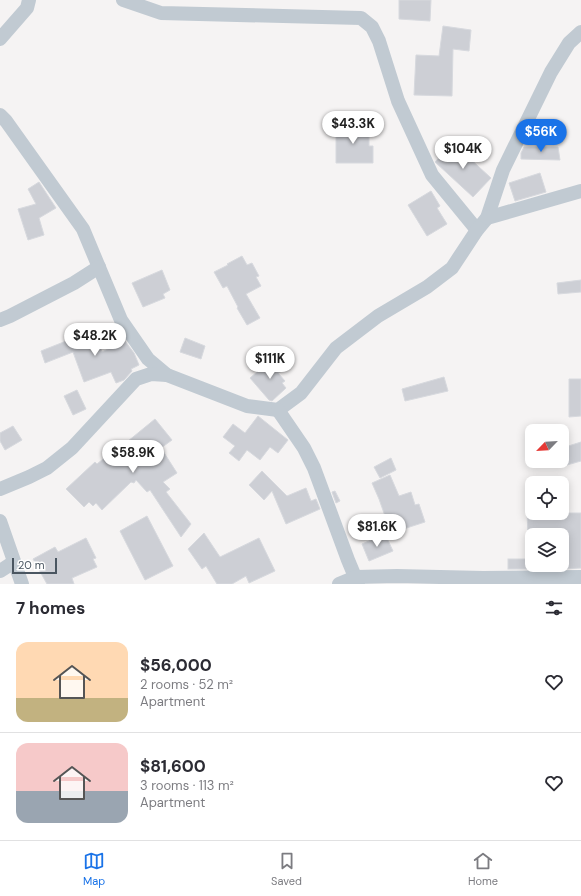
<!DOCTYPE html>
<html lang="en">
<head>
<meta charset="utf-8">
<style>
	:root { --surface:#fff; --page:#f2f2f3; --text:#2b2b33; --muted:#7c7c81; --line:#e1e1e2; --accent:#1a73e8 }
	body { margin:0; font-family:"DM Sans",sans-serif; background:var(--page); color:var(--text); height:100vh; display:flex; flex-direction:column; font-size:15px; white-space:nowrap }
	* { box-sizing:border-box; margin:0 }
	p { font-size:13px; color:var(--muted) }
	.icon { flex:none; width:22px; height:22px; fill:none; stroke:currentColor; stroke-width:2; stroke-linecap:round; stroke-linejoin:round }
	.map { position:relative; height:584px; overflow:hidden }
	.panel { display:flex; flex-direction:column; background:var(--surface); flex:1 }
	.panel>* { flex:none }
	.needle { width:26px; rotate:245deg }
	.fabs { position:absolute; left:525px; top:424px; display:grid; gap:8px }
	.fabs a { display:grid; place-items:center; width:44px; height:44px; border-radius:8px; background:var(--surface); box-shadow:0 2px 10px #0003; font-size:20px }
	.scale { position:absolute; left:12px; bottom:10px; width:45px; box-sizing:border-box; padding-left:4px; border:2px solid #4a5661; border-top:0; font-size:11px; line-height:14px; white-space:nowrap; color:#4a5661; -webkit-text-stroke:3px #fff; paint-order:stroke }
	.price { position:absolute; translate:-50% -34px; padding:0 9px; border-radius:14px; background:#fff; color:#222; font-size:13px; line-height:26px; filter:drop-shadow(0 1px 2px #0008) }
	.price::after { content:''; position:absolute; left:50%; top:24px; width:12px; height:9px; margin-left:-6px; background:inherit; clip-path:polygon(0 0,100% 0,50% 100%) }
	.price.on { background:var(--accent); color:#fff }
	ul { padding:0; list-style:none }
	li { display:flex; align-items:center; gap:12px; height:100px; padding:0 16px }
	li+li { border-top:1px solid var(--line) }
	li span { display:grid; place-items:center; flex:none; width:112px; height:80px; border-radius:12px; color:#555 }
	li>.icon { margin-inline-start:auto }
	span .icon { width:48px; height:48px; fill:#fffc; stroke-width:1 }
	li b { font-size:17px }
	h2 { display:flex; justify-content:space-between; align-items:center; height:48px; padding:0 16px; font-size:17px }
	.dock { display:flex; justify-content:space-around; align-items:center; height:56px; border-top:1px solid var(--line); background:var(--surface); font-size:11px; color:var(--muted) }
	.dock a { display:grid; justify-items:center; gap:2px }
	.dock .on { color:var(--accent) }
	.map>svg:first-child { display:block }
	.building { fill:#cdcfd5; stroke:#d7d9de }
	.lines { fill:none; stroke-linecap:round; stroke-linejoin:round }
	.minor { stroke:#c1cad2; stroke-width:14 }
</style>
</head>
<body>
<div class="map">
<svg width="581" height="584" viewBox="0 0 581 584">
	<rect width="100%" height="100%" fill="#f5f3f3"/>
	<!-- building -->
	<g class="building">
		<path d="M399,0H431L430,21L399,19Z"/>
		<path d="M443,26L471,30L469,51L453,49L452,96L414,95L416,55L439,56Z"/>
		<path d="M336,126H369V146H373V163H336Z"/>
		<path d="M453,143L491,178L473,197L435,162Z"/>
		<path d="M524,147H558L560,160L521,159V153Z"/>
		<path d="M540,173L546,192L515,201L509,183Z"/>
		<path d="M39,182L56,208L39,218L44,235L28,240L18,209L36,204L28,189Z"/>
		<path d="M431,191L440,206L437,208L447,224L427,236L408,205Z"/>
		<path d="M242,256L247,265L252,263L259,276L256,277L261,286L246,294L260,318L247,325L237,308L238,307L227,286L223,288L214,272L228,265L227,264Z"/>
		<path d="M162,270L170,290L163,294L165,298L143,307L132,283Z"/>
		<path d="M581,280V292L558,294L557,283Z"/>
		<path d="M94,330L102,352L125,341L134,353L139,365L131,369L132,371L124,380L116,383L111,372L84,382L73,352L45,363L41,351Z"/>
		<path d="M185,338L205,346L201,359L180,352Z"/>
		<path d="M272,359L282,371L278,373L285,381L282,383L286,388L272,401L269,400L250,378Z"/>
		<path d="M444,377L448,391L405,401L402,389Z"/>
		<path d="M569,379H581V416L569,417Z"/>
		<path d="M77,390L86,409L73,415L64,396Z"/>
		<path d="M258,416L288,440L278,453L270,447L260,460L247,450L239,461L229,453L235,446L223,437L233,424L245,433Z"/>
		<path d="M155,419L172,440L161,448L177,473L163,482L170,489L166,492L191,524L181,537L150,490L147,492L136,480L134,483L131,482L102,510L96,503L93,506L89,502L84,507L66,489L95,462L97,464L120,445L122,446Z"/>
		<path d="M13,426L22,440L5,450L0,441V433Z"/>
		<path d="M581,442V461L567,465L562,448Z"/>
		<path d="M391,458L396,470L380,478L374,467Z"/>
		<path d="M262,471L287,496L306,488L311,501L316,499L320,509L286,524L272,491L264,500L249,485Z"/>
		<path d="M390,475L399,496L411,492L415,505L419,504L425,522L391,533L379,499L372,483Z"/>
		<path d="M335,491L340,501L336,503L332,492Z"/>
		<path d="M527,513H581V568L564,569L562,535H528Z"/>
		<path d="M147,516L173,566L145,580L120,531Z"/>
		<path d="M204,533L220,557L259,538L275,571L249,583L246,576L232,584H217L206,566L202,569L188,549Z"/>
		<path d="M385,534L393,551L369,561L362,544Z"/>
		<path d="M86,538L96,558L93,559L97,567L72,578L74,584H47L33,559L55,547L58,552Z"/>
		<rect x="508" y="559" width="24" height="10"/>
	</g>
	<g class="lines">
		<!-- minor -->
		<g class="minor">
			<path d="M123,0L161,13L361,18L372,27L379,41L398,101L432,175L477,230"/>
			<path d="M0,39L27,8L29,0"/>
			<path d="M0,115L6,121L83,229L121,320L148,359L167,375L247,406L278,410L301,393L336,348L378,316L427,287L452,268L477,230L487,218L503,170L551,72L569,43L581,32"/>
			<path d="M487,218L581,191"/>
			<path d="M0,320L10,316L74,283L99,267"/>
			<path d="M278,410L304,448L314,468L348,560L358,584"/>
			<path d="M0,489L29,477L47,468L72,448L136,379L151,374L167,375"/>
			<path d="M0,521L22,584"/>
			<path d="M0,571L14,562"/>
			<path d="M339,584L356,577L397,576L483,578L581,577"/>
		</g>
	</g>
</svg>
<div class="fabs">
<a><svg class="needle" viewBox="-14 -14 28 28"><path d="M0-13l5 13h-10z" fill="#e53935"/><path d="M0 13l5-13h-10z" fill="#7c7c81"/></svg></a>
<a><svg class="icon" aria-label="locate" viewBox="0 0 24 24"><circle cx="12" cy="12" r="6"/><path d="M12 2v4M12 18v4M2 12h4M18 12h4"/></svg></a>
<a><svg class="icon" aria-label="layers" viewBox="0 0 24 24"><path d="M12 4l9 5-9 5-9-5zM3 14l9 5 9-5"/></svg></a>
</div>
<div class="scale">20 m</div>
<b class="price" style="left:353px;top:145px">$43.3K</b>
<b class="price on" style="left:541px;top:153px">$56K</b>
<b class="price" style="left:463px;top:170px">$104K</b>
<b class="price" style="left:95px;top:357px">$48.2K</b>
<b class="price" style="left:270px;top:380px">$111K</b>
<b class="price" style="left:133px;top:474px">$58.9K</b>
<b class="price" style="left:377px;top:548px">$81.6K</b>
</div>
<section class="panel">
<h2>7 homes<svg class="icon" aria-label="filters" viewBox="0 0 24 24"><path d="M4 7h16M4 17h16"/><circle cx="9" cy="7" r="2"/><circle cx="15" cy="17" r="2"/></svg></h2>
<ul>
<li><span style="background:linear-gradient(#ffd9b3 70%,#c2b280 0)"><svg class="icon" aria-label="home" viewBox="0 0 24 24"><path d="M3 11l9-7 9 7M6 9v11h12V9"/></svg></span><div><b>$56,000</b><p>2 rooms · 52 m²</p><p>Apartment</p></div><svg class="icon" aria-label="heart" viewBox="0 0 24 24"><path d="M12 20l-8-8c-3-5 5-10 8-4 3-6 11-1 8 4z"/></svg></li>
<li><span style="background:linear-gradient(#f6c9c9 60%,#9aa5b1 0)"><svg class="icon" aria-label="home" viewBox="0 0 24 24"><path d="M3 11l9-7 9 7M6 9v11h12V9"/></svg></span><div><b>$81,600</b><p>3 rooms · 113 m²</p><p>Apartment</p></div><svg class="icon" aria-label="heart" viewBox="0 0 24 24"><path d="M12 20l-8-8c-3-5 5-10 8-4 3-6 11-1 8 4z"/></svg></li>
</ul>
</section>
<nav class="dock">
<a class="on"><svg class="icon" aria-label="map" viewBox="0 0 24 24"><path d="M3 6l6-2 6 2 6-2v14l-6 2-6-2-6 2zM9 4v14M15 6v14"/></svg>Map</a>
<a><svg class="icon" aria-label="saved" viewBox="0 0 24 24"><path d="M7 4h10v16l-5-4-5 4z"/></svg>Saved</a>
<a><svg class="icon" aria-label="home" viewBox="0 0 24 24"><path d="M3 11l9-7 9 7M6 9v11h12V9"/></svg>Home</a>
</nav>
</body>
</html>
